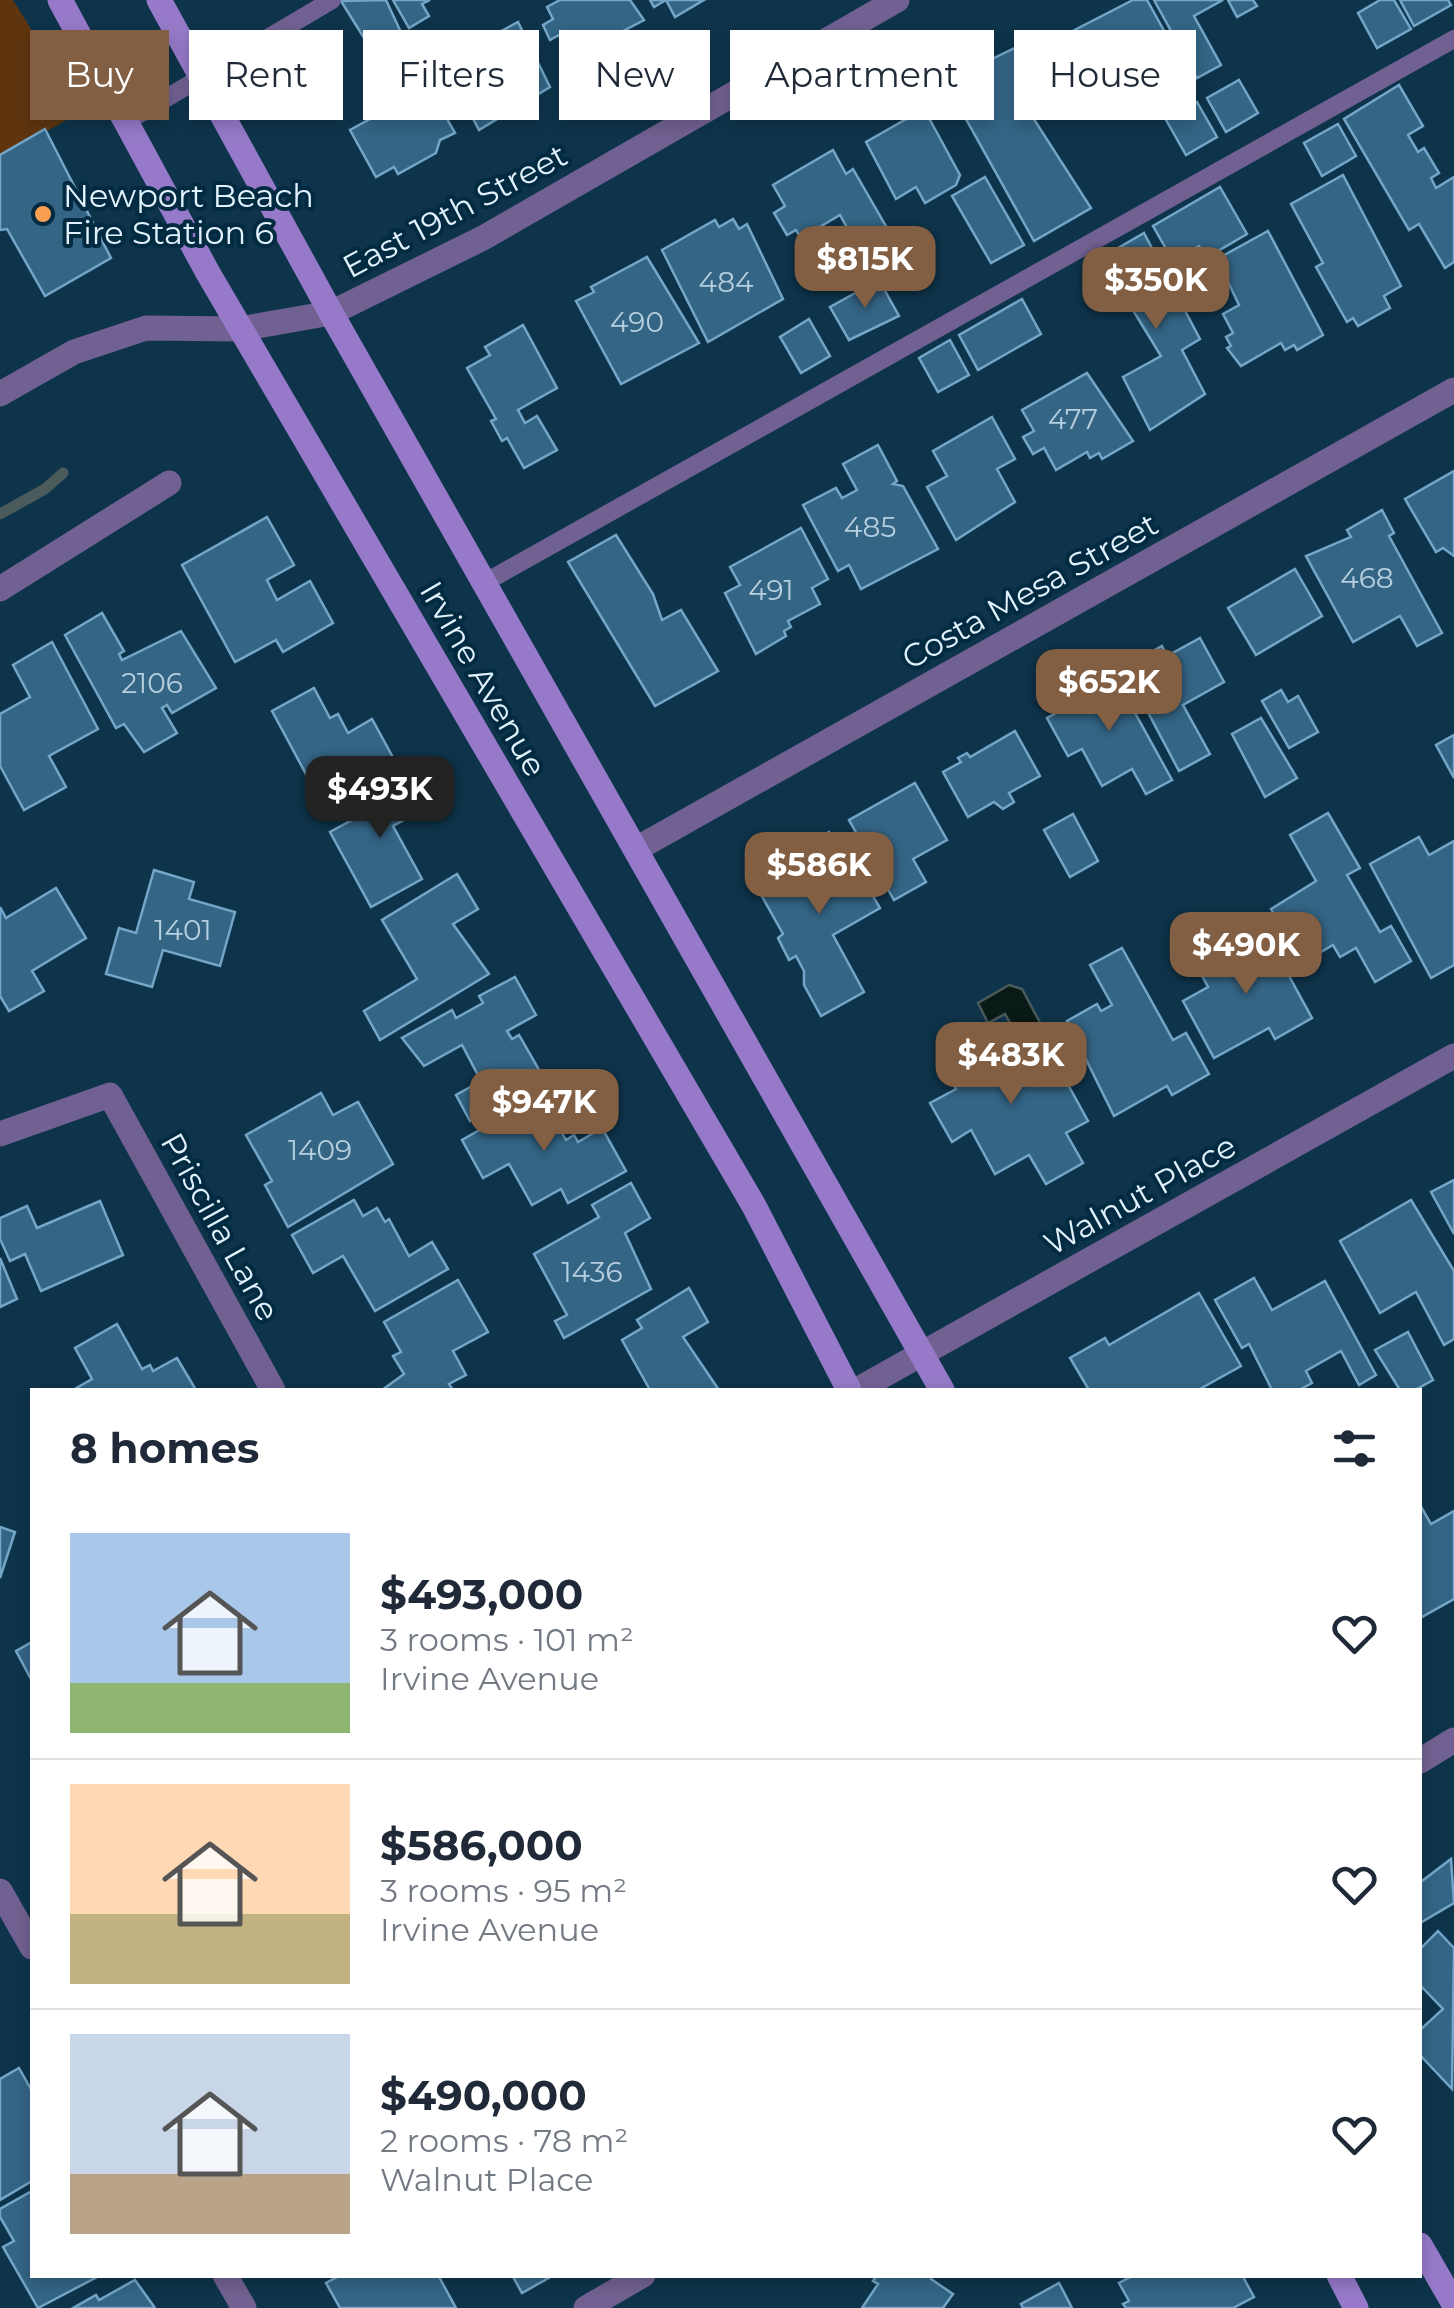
<!DOCTYPE html>
<html lang="en">
<head>
<meta charset="utf-8">
<style>
	:root { --surface:#fff; --page:#f6f6f7; --text:#1f2937; --muted:#747a83; --line:#e0e1e3; --accent:#825e42 }
	body { margin:0; font-family:Montserrat,sans-serif; background:var(--page); color:var(--text); height:100vh; display:flex; flex-direction:column; font-size:38px; white-space:nowrap }
	* { box-sizing:border-box; margin:0 }
	p { font-size:32px; color:var(--muted) }
	.icon { flex:none; width:55px; height:55px; fill:none; stroke:currentColor; stroke-width:2; stroke-linecap:round; stroke-linejoin:round }
	.map { position:relative; flex:1; overflow:hidden }
	.details { position:absolute; left:30px; top:1388px; width:1392px; height:890px; display:flex; flex-direction:column; background:var(--surface); border-radius:0px; box-shadow:0 5px 15px #0003 }
	.details>* { flex:none }
	.hud { position:absolute; left:30px; top:30px; width:1395px; height:90px; display:flex; gap:20px }
	.price { position:absolute; translate:-50% -85px; padding:0 22px; border-radius:20px; background:var(--accent); color:#fff; font-size:32px; line-height:65px; filter:drop-shadow(0 2px 5px #0008) }
	.price::after { content:''; position:absolute; left:50%; top:60px; width:30px; height:22px; margin-left:-15px; background:inherit; clip-path:polygon(0 0,100% 0,50% 100%) }
	.price.on { background:#222; color:#fff }
	ul { padding:0; list-style:none }
	li { display:flex; align-items:center; gap:30px; height:250px; padding:0 40px }
	li+li { border-top:2px solid var(--line) }
	li span { display:grid; place-items:center; flex:none; width:280px; height:200px; border-radius:0px; color:#555 }
	li>.icon { margin-inline-start:auto }
	span .icon { width:120px; height:120px; fill:#fffc; stroke-width:1 }
	li b { font-size:42px }
	h2 { display:flex; justify-content:space-between; align-items:center; height:120px; padding:0 40px; font-size:42px }
	.chip { padding:0 35px; border-radius:0px; background:var(--surface); box-shadow:0 5px 15px #0003; font-size:35px; line-height:90px }
	.chip.on { background:var(--accent); color:#fff }
	.map>svg:first-child { display:block }
	.green { fill:#5e350f }
	.water { fill:#0a1a16; stroke:#4b5b5b; stroke-width:2.5 }
	.lines { fill:none; stroke-linecap:round; stroke-linejoin:round }
	.stream { stroke:#4b5b5b; stroke-width:11 }
	.building { fill:#346585; stroke:#73a6c8; stroke-width:2.5 }
	.service { stroke:#716192; stroke-width:18 }
	.minor { stroke:#716192; stroke-width:25 }
	.tertiary { stroke:#716192; stroke-width:25 }
	.secondary { stroke:#967ac9; stroke-width:25 }
	.poi-dot { fill:#fa9f4f; stroke:#022a40; stroke-width:4 }
	.labels { text-anchor:middle; stroke-width:8; stroke-linejoin:round; paint-order:stroke }
	.number-label { font-size:28px; fill:#b6cfdf }
	.poi-label { font-size:32px; fill:#e2f2fd; stroke:#022a40; text-anchor:start }
	.street-label { font-size:32px; fill:#e2f2fd; stroke:#022a40 }
</style>
</head>
<body>
<div class="map">
<svg width="1454" height="2308" viewBox="0 0 1454 2308">
	<rect width="100%" height="100%" fill="#0e344b"/>
	<!-- green -->
	<path class="green" d="M0,0H13L82,111L0,158Z"/>
	<!-- water -->
	<path class="water" d="M1009,985L1022,989L1044,1030L1018,1037L1005,1014L988,1023L978,1003Z"/>
	<g class="lines">
		<!-- stream -->
		<path class="stream" d="M0,514L45,489L63,473"/>
	</g>
	<!-- building -->
	<g class="building">
		<path d="M386,0L404,39L374,54L341,1Z"/>
		<path d="M393,0H430L422,4L429,16L409,28Z"/>
		<path d="M560,0H630L644,20L608,39L618,58L582,77L559,35L550,40L543,25L553,19L547,7Z"/>
		<path d="M650,0H704L675,17L666,0L654,7Z"/>
		<path d="M1133,0H1147L1167,36L1077,89L1049,38L1054,35L1057,39Z"/>
		<path d="M1154,0H1223L1194,16L1221,65L1197,78Z"/>
		<path d="M1228,0H1253L1257,6L1237,17Z"/>
		<path d="M1380,0H1394L1411,29L1377,48L1358,13Z"/>
		<path d="M1400,0H1448L1451,5L1414,26Z"/>
		<path d="M518,22L550,87L479,130L450,75L500,51L492,36Z"/>
		<path d="M1027,42L1053,96L1028,110L1091,208L1034,241L947,85L971,72L973,76L989,67L986,62Z"/>
		<path d="M405,45L455,133L440,140L436,153L398,174L394,167L376,177L350,130L390,108L367,66Z"/>
		<path d="M1239,80L1258,113L1226,132L1207,98Z"/>
		<path d="M1399,85L1423,126L1408,135L1418,152L1424,148L1439,173L1431,178L1436,188L1454,177V262L1445,268L1419,224L1409,230L1344,119Z"/>
		<path d="M1197,102L1217,137L1186,155L1166,120Z"/>
		<path d="M924,109L960,175L956,185L925,203L916,187L896,199L866,142Z"/>
		<path d="M1338,124L1356,156L1322,176L1304,143Z"/>
		<path d="M45,129L111,258L45,296L7,229L0,230V155Z"/>
		<path d="M833,150L846,174L853,169L891,235L861,253L840,215L801,238L796,230L787,235L774,213L785,206L773,185Z"/>
		<path d="M1343,175L1401,286L1384,296L1390,308L1358,326L1353,318L1347,322L1316,267L1323,263L1291,204Z"/>
		<path d="M985,177L1024,245L991,263L952,196Z"/>
		<path d="M1220,187L1247,234L1206,258L1199,246L1173,261L1153,226Z"/>
		<path d="M733,219L739,229L747,224L783,299L708,342L662,250L715,220L719,227Z"/>
		<path d="M1268,231L1323,335L1297,350L1294,345L1285,350L1281,343L1241,366L1227,348L1231,346L1226,337L1233,333L1223,314L1239,305L1217,259Z"/>
		<path d="M1144,233L1200,339L1182,350L1205,394L1150,430L1123,377L1161,356L1101,258Z"/>
		<path d="M647,257L699,343L621,384L576,301L594,292L591,287Z"/>
		<path d="M879,280L899,316L849,340L830,307Z"/>
		<path d="M1022,299L1041,334L978,370L959,335Z"/>
		<path d="M809,319L830,356L801,373L780,337Z"/>
		<path d="M523,325L557,388L518,410L525,423L537,416L557,450L524,468L507,438L502,441L491,421L496,419L467,368L490,355L485,347Z"/>
		<path d="M950,340L969,375L938,392L919,358Z"/>
		<path d="M1087,373L1133,441L1102,459L1099,453L1090,458L1087,452L1056,470L1044,448L1033,454L1023,437L1034,431L1022,410Z"/>
		<path d="M992,417L1015,459L997,469L1015,502L956,540L927,487L947,476L933,451Z"/>
		<path d="M878,445L897,481L893,484L903,486L938,549L861,589L849,565L838,571L803,505L836,488L842,498L857,490L843,464Z"/>
		<path d="M1454,471V556L1443,548L1436,552L1405,499Z"/>
		<path d="M1382,510L1394,533L1389,536L1442,633L1417,646L1400,616L1353,642L1306,556L1351,537L1347,530Z"/>
		<path d="M267,517L294,565L267,580L277,600L310,581L333,623L283,652L276,640L235,662L182,565Z"/>
		<path d="M801,528L828,579L812,588L820,604L788,621L791,627L784,631L786,636L756,654L725,593L740,585L730,567Z"/>
		<path d="M616,535L653,594L662,620L681,610L718,671L655,706L568,562Z"/>
		<path d="M1295,569L1322,616L1256,655L1228,608Z"/>
		<path d="M102,613L124,651L119,654L122,660L181,631L216,688L172,713L167,705L162,708L177,733L144,752L124,724L116,728L65,635Z"/>
		<path d="M1200,638L1224,682L1183,705L1210,754L1179,771L1124,667L1162,646L1167,656Z"/>
		<path d="M52,642L98,729L49,756L66,787L24,810L0,766V714L30,697L13,665Z"/>
		<path d="M1112,671L1172,780L1146,794L1132,769L1102,786L1082,749L1068,756L1047,718L1071,705L1066,697Z"/>
		<path d="M314,688L330,718L338,714L348,733L372,719L396,763L341,794L332,779L314,789L272,711Z"/>
		<path d="M1281,690L1288,702L1298,696L1318,732L1289,748L1262,701Z"/>
		<path d="M1261,718L1297,778L1265,797L1232,734Z"/>
		<path d="M1015,731L1040,776L1009,793L1014,802L1003,809L994,802L968,817L943,772L961,762L958,758L967,753L970,757Z"/>
		<path d="M1454,735V778L1436,745Z"/>
		<path d="M401,771L422,810L393,826L422,879L371,907L330,832L370,810L361,793Z"/>
		<path d="M915,783L947,840L913,859L926,882L894,900L849,820Z"/>
		<path d="M1328,813L1360,868L1347,875L1380,932L1391,926L1411,961L1375,982L1356,948L1340,957L1333,945L1302,963L1271,909L1316,881L1290,835Z"/>
		<path d="M1073,814L1098,861L1070,877L1044,830Z"/>
		<path d="M829,832L832,838L837,835L880,908L833,935L864,992L821,1016L804,985V971L796,956L789,960L778,938L783,934L754,882L817,846L814,840Z"/>
		<path d="M1419,837L1429,855L1454,841V965L1431,978L1370,864Z"/>
		<path d="M154,870L194,882L189,899L235,912L220,966L163,950L152,987L106,974L119,928L136,933Z"/>
		<path d="M457,874L478,909L453,924L489,974L380,1040L364,1011L417,979L382,920Z"/>
		<path d="M56,888L86,938L32,971L44,991L9,1011L0,996V907L6,918Z"/>
		<path d="M1264,930L1312,1018L1275,1039L1269,1028L1214,1058L1183,1001L1208,987L1198,968Z"/>
		<path d="M1122,948L1173,1040L1186,1033L1209,1074L1172,1095L1167,1086L1114,1116L1067,1021L1097,1004L1101,1011L1112,1005L1090,965Z"/>
		<path d="M515,977L536,1015L507,1031L512,1039L519,1035L546,1082L470,1121L456,1095L481,1081L462,1045L424,1066L402,1038L452,1010L456,1018L483,1003L479,996Z"/>
		<path d="M981,1026L1037,1043L1027,1072L1035,1086L1061,1072L1088,1121L1066,1133L1083,1163L1046,1184L1029,1155L995,1174L971,1130L952,1142L930,1103L956,1089L944,1066L966,1053L983,1059L991,1076L996,1071L999,1063L971,1050L962,1039Z"/>
		<path d="M321,1093L333,1115L358,1102L393,1164L288,1227L265,1185L272,1181L246,1135Z"/>
		<path d="M541,1095L566,1140L574,1135L578,1142L602,1128L626,1171L568,1203L561,1189L532,1205L509,1164L483,1178L462,1140Z"/>
		<path d="M1454,1180V1234L1431,1192Z"/>
		<path d="M631,1183L650,1218L625,1233L651,1289L564,1338L555,1321L567,1315L534,1254L599,1217L592,1205Z"/>
		<path d="M354,1200L363,1216L377,1208L385,1222L389,1219L409,1256L432,1242L448,1269L375,1311L343,1256L313,1273L292,1235Z"/>
		<path d="M1411,1200L1454,1271V1339L1444,1345L1416,1292L1380,1313L1340,1241Z"/>
		<path d="M100,1201L123,1255L41,1291L25,1254L10,1261L0,1239V1218L27,1206L37,1228Z"/>
		<path d="M0,1258L17,1299L0,1307Z"/>
		<path d="M1254,1278L1272,1310L1325,1281L1376,1375L1359,1385L1341,1351L1306,1371L1312,1383L1299,1390H1272L1249,1344L1242,1348L1215,1300Z"/>
		<path d="M458,1280L488,1332L453,1351L466,1375L449,1384L453,1390H382L404,1374L393,1356L401,1352L384,1322Z"/>
		<path d="M689,1288L708,1322L683,1337L719,1390H650L622,1340L642,1328L637,1320Z"/>
		<path d="M1199,1293L1241,1366L1198,1390H1089L1070,1358L1105,1338L1109,1345Z"/>
		<path d="M117,1324L142,1369L150,1365L153,1371L177,1358L196,1390H73L92,1379L75,1348Z"/>
		<path d="M1408,1332L1433,1380L1415,1390H1400L1375,1350Z"/>
		<path d="M1420,1505L1431,1524L1454,1511V1599L1420,1618Z"/>
		<path d="M0,1527L15,1532L0,1578Z"/>
		<path d="M32,1642V1681L16,1651Z"/>
		<path d="M1451,1859L1454,1903L1420,1923V1877L1422,1881Z"/>
		<path d="M1438,1931L1454,1948L1452,2089L1420,2055V2030L1443,2009L1420,1985V1949Z"/>
		<path d="M19,2068L32,2091V2181L0,2200V2079Z"/>
		<path d="M32,2191V2275H101L38,2308L3,2247L14,2241L0,2217V2209Z"/>
		<path d="M341,2275H438L456,2308H340L326,2283Z"/>
		<path d="M512,2275H554L522,2293Z"/>
		<path d="M877,2275H931V2279L953,2294L943,2308H862L878,2284L873,2281Z"/>
		<path d="M1134,2275H1242L1254,2297L1233,2308H1126L1123,2304L1129,2301L1119,2283Z"/>
		<path d="M135,2280L155,2308H73L96,2295L99,2300Z"/>
		<path d="M1059,2283L1072,2308H1023L1021,2304Z"/>
	</g>
	<g class="lines">
		<!-- service -->
		<g class="service">
			<path d="M126,122L332,0"/>
			<path d="M484,583L1454,39"/>
		</g>
		<!-- minor -->
		<g class="minor">
			<path d="M0,589L169,483"/>
			<path d="M638,848L1454,390"/>
			<path d="M0,1134L110,1095L273,1390"/>
			<path d="M857,1390L1454,1056"/>
			<path d="M1420,1761L1454,1740"/>
			<path d="M0,1891L32,1947"/>
			<path d="M225,2275L244,2308"/>
			<path d="M586,2308L643,2275"/>
		</g>
		<!-- tertiary -->
		<path class="tertiary" d="M0,394L74,352L146,328L240,329L331,313L483,238L897,0"/>
		<!-- secondary -->
		<g class="secondary">
			<path d="M60,0L208,273L754,1206L849,1390"/>
			<path d="M159,0L331,313L942,1390"/>
			<path d="M1420,2245L1454,2304"/>
			<path d="M1339,2275L1356,2308"/>
		</g>
	</g>
	<!-- markers -->
	<circle class="poi-dot" cx="43" cy="214" r="10"/>
	<g class="labels">
		<!-- number labels -->
		<g class="number-label">
			<text x="726" y="292">484</text>
			<text x="637" y="332">490</text>
			<text x="1073" y="429">477</text>
			<text x="870" y="537">485</text>
			<text x="1367" y="588">468</text>
			<text x="771" y="600">491</text>
			<text x="152" y="693">2106</text>
			<text x="183" y="940">1401</text>
			<text x="320" y="1160">1409</text>
			<text x="592" y="1282">1436</text>
		</g>
		<!-- poi labels -->
		<g class="poi-label">
			<text x="63" y="207">Newport Beach<tspan x="63" dy="37">Fire Station 6</tspan></text>
		</g>
		<!-- street labels -->
		<g class="street-label">
			<text transform="translate(455 211) rotate(-28)" y="11">East 19th Street</text>
			<text transform="translate(1030 591) rotate(-29)" y="11">Costa Mesa Street</text>
			<text transform="translate(483 679) rotate(60)" y="11">Irvine Avenue</text>
			<text transform="translate(1140 1195) rotate(-29)" y="11">Walnut Place</text>
			<text transform="translate(220 1227) rotate(61)" y="11">Priscilla Lane</text>
		</g>
	</g>
</svg>
<b class="price" style="left:865px;top:311px">$815K</b>
<b class="price" style="left:1156px;top:332px">$350K</b>
<b class="price" style="left:1109px;top:734px">$652K</b>
<b class="price on" style="left:380px;top:841px">$493K</b>
<b class="price" style="left:819px;top:917px">$586K</b>
<b class="price" style="left:1246px;top:997px">$490K</b>
<b class="price" style="left:1011px;top:1107px">$483K</b>
<b class="price" style="left:544px;top:1154px">$947K</b>
<div class="hud">
<a class="chip on">Buy</a>
<a class="chip">Rent</a>
<a class="chip">Filters</a>
<a class="chip">New</a>
<a class="chip">Apartment</a>
<a class="chip">House</a>
</div>
<section class="details">
<h2>8 homes<svg class="icon" aria-label="filters" viewBox="0 0 24 24"><path d="M4 7h16M4 17h16"/><circle cx="9" cy="7" r="2"/><circle cx="15" cy="17" r="2"/></svg></h2>
<ul>
<li><span style="background:linear-gradient(#a9c7e8 75%,#8fb573 0)"><svg class="icon" aria-label="home" viewBox="0 0 24 24"><path d="M3 11l9-7 9 7M6 9v11h12V9"/></svg></span><div><b>$493,000</b><p>3 rooms · 101 m²</p><p>Irvine Avenue</p></div><svg class="icon" aria-label="heart" viewBox="0 0 24 24"><path d="M12 20l-8-8c-3-5 5-10 8-4 3-6 11-1 8 4z"/></svg></li>
<li><span style="background:linear-gradient(#ffd9b3 65%,#c2b280 0)"><svg class="icon" aria-label="home" viewBox="0 0 24 24"><path d="M3 11l9-7 9 7M6 9v11h12V9"/></svg></span><div><b>$586,000</b><p>3 rooms · 95 m²</p><p>Irvine Avenue</p></div><svg class="icon" aria-label="heart" viewBox="0 0 24 24"><path d="M12 20l-8-8c-3-5 5-10 8-4 3-6 11-1 8 4z"/></svg></li>
<li><span style="background:linear-gradient(#c9d6e8 70%,#b9a48a 0)"><svg class="icon" aria-label="home" viewBox="0 0 24 24"><path d="M3 11l9-7 9 7M6 9v11h12V9"/></svg></span><div><b>$490,000</b><p>2 rooms · 78 m²</p><p>Walnut Place</p></div><svg class="icon" aria-label="heart" viewBox="0 0 24 24"><path d="M12 20l-8-8c-3-5 5-10 8-4 3-6 11-1 8 4z"/></svg></li>
</ul>
</section>
</div>
</body>
</html>
